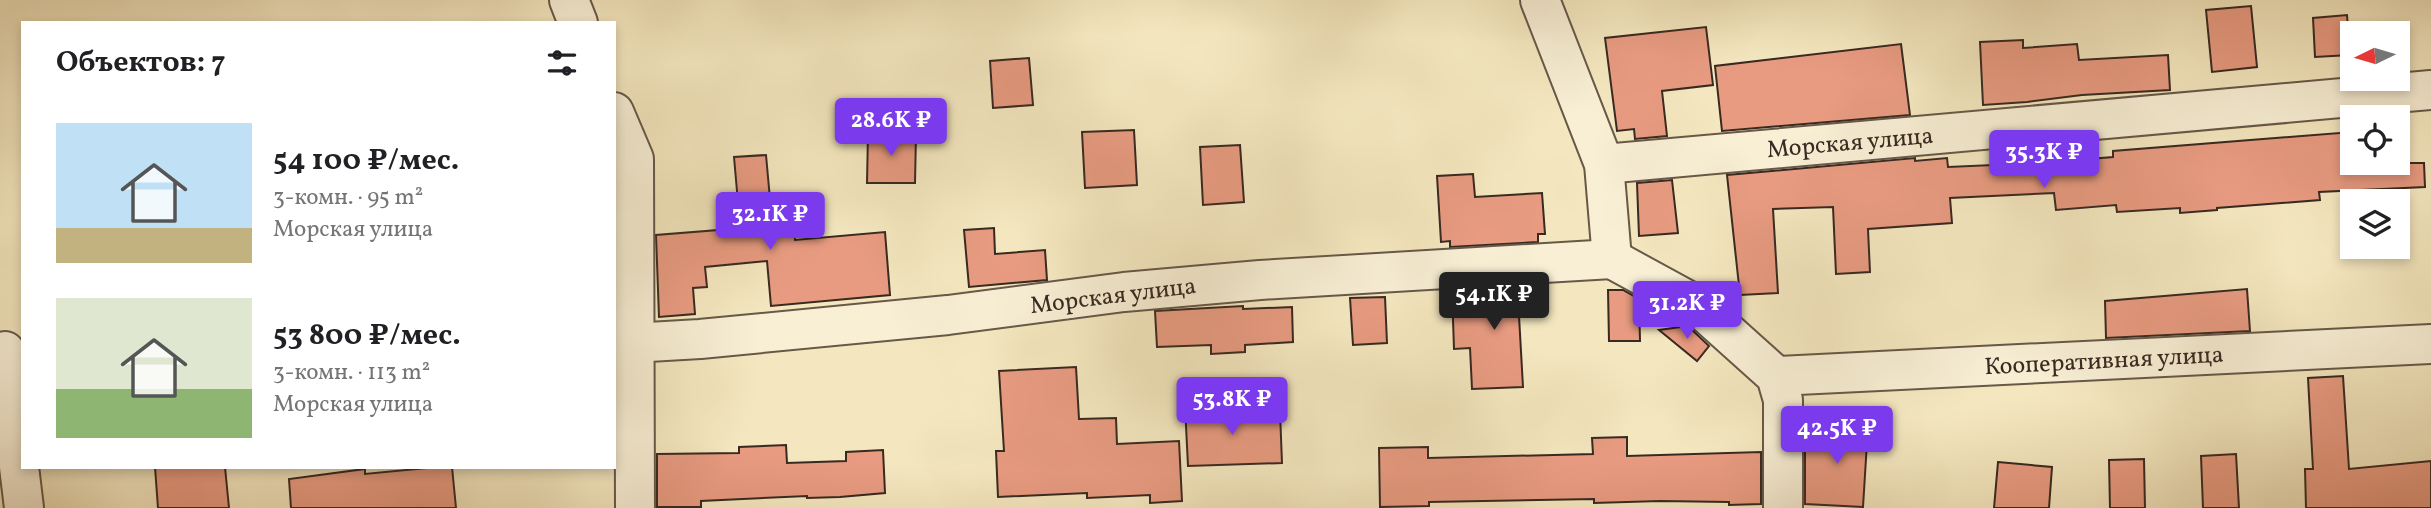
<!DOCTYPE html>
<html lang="ru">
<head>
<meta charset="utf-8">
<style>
	:root { --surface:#fff; --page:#f2f2f2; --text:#202124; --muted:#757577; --accent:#7c3aed }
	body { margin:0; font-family:Vollkorn,serif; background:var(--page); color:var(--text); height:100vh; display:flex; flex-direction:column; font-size:26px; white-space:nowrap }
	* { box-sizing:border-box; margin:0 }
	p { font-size:23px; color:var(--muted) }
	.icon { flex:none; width:38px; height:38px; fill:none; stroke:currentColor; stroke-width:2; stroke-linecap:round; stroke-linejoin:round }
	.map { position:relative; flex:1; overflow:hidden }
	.side { position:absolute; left:21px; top:21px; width:595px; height:448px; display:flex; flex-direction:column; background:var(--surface); border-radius:0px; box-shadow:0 4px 10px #0003 }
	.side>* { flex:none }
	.needle { width:46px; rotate:265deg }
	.buttons { position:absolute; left:2340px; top:21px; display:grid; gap:14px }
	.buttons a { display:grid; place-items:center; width:70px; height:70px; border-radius:0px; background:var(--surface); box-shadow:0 4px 10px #0003; font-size:35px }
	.price { position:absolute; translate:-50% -60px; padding:0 16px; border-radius:7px; background:var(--accent); color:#fff; font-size:23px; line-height:46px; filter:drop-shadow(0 2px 4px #0008) }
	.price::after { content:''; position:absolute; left:50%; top:42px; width:21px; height:16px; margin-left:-10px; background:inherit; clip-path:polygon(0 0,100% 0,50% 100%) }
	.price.current { background:#222; color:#fff }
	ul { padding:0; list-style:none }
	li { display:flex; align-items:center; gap:21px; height:175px; padding:0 35px }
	li span { display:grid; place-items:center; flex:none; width:196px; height:140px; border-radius:0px; color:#555 }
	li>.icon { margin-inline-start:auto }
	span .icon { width:84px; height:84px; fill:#fffc; stroke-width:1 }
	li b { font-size:30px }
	h2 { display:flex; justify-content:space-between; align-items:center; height:84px; padding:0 35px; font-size:30px }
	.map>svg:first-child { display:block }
	.building { fill:#e89b81; stroke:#382921; stroke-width:2 }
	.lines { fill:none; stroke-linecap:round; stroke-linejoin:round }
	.minor-casing { stroke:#675848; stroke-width:42 }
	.minor { stroke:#f8efd5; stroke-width:38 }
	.labels { text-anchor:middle; stroke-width:7; stroke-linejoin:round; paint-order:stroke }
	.street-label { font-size:24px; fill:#382921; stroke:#f8efd5 }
</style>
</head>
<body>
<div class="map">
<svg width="2431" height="508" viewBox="0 0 2431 508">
	<rect width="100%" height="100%" fill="#f4e7bf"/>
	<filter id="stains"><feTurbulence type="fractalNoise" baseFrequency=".00286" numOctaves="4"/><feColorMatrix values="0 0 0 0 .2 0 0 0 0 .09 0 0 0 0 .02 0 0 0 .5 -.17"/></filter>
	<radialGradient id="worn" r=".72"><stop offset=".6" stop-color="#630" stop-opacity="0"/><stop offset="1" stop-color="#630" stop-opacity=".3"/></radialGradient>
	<!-- building -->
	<g class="building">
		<path d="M2251,6L2257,67L2212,72L2206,10Z"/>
		<path d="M2347,15L2350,55L2315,57L2313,18Z"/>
		<path d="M1706,27L1713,85L1662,91L1667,136L1635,139L1634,129L1617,131L1605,38Z"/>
		<path d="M2023,40V48L2077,44L2079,60L2168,55L2170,90L2082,95L2027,102L1983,105L1980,42Z"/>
		<path d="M1901,44L1910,115L1722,131L1715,66Z"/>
		<path d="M1029,58L1033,105L993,108L990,61Z"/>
		<path d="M1134,130L1137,185L1085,188L1082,132Z"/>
		<path d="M2352,132V163H2424L2425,187L2319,192L2320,200L2217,208V210L2180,213V208L2117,212L2116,205L2056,210L2054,193L1950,198L1952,223L1868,229L1870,272L1836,274L1833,207L1773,209L1778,293L1740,295L1727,175L1915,158V161L1947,158L1948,167L2039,163L2113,157V151Z"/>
		<path d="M868,133L916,134L915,183H867Z"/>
		<path d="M1240,145L1244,202L1203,205L1200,147Z"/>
		<path d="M766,155L770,199L791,197L795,240L885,232L890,295L771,306L767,261L705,267L707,287L693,288L695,314L659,317L656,235L718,230L717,216L739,214L734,157Z"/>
		<path d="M1473,174L1475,197L1542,193L1545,234H1538V242L1450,247V241L1441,242L1437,176Z"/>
		<path d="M1672,180L1678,233L1639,236L1637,183Z"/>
		<path d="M994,228L995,254L1045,250L1047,280L969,287L964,230Z"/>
		<path d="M1540,285L1541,315L1519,316L1523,387L1472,389L1470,348L1454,349L1452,290Z"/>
		<path d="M2247,289L2250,331L2106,338L2105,301Z"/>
		<path d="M1608,290H1623L1639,299L1640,341H1609Z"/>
		<path d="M1385,297L1387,343L1353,345L1350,298Z"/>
		<path d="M1243,306V309L1292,307L1293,342L1245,345V352L1211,354V345L1157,347L1155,311Z"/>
		<path d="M1688,326L1709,346L1697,361L1659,330Z"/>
		<path d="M1076,367L1079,419L1116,418L1117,444L1179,441L1182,501L1150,503V495L1087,498V493L998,497L996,451H1004L999,371Z"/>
		<path d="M2343,376L2349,469L2431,461V508H2306L2305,469H2313L2308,378Z"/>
		<path d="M1231,404V414L1280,412L1282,463L1188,466L1185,406Z"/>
		<path d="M1814,423L1868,426L1863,507L1805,504V451L1813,450Z"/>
		<path d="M1627,437V456L1761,452V504L1729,505V502L1660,501L1594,503V499L1429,502V506L1380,507L1379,448L1428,447V458L1593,454L1592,438Z"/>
		<path d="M786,445L787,463L846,461V452L883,450L885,493L840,497L807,498V496L701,501V507H657V454L739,453V447Z"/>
		<path d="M2236,454L2239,508H2203L2201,456Z"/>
		<path d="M2144,459L2145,508H2110L2109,460Z"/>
		<path d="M1998,462L2052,467L2049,508H1994Z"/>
		<path d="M155,467H225L229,508H158Z"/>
		<path d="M437,467H452L456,508H291L289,479L365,469V474Z"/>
	</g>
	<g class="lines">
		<!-- minor casing -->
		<g class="minor-casing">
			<g id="minor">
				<path d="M569,0L578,23"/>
				<path d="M1540,0L1604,164L1612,259L1698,306L1776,376L1783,400V508"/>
				<path d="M614,112L634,159L635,508"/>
				<path d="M1604,164L2431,90"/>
				<path d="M614,344L700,339L948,315L1124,292L1260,280L1612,259"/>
				<path d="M5,351L24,508"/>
				<path d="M1776,376L2431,344"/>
			</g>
		</g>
		<!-- minor -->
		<use href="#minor" class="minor"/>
	</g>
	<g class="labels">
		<!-- street labels -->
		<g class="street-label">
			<text transform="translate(1850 142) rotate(-5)" y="8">Морская улица</text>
			<text transform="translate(1113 295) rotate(-7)" y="8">Морская улица</text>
			<text transform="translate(2104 360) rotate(-3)" y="8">Кооперативная улица</text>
		</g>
	</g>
	<rect width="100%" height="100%" filter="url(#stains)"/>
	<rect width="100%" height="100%" fill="url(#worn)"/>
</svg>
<div class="buttons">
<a><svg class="needle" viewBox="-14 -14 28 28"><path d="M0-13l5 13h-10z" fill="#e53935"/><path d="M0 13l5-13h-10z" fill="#757577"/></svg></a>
<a><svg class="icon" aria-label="locate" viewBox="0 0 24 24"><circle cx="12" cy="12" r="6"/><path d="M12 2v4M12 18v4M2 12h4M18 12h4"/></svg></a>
<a><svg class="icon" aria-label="layers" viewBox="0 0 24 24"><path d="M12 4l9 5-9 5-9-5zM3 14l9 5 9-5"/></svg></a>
</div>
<b class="price" style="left:891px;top:158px">28.6K ₽</b>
<b class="price" style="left:2044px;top:190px">35.3K ₽</b>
<b class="price" style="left:770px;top:252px">32.1K ₽</b>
<b class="price current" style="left:1494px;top:332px">54.1K ₽</b>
<b class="price" style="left:1687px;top:341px">31.2K ₽</b>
<b class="price" style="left:1232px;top:437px">53.8K ₽</b>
<b class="price" style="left:1837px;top:466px">42.5K ₽</b>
<section class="side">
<h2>Объектов: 7<svg class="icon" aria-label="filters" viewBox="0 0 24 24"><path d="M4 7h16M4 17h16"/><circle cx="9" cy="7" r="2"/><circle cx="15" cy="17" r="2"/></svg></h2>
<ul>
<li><span style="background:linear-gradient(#bfe0f5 75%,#c2b280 0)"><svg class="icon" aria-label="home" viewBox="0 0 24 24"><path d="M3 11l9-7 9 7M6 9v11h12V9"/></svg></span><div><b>54 100 ₽/мес.</b><p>3-комн. · 95 m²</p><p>Морская улица</p></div></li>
<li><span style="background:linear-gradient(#dfe7d0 65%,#8fb573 0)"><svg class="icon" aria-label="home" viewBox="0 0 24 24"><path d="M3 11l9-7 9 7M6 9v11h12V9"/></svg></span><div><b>53 800 ₽/мес.</b><p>3-комн. · 113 m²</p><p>Морская улица</p></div></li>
</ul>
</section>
</div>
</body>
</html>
